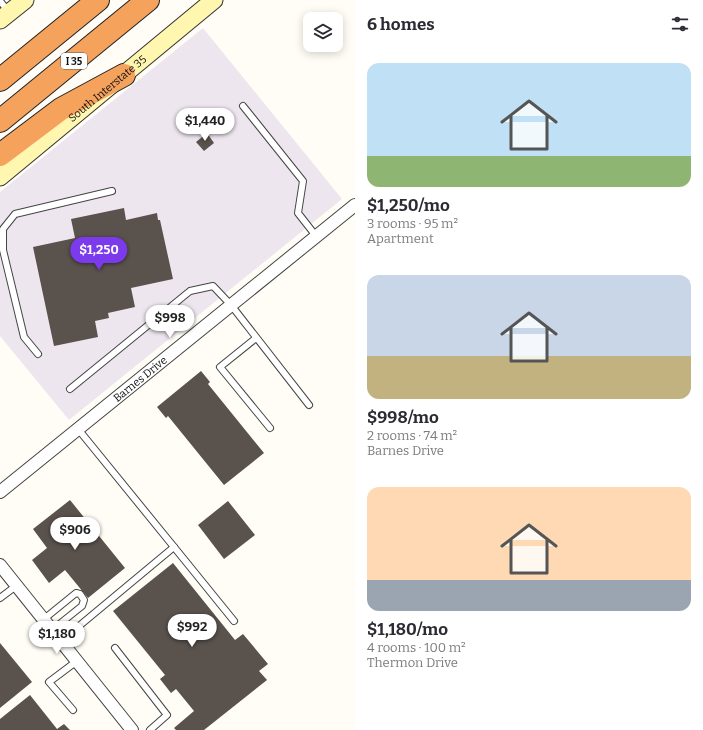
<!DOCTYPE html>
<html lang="en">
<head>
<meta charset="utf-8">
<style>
	:root { --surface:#fff; --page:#f2f2f3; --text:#2b2b33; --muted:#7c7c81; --accent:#7c3aed }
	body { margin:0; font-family:Bitter,serif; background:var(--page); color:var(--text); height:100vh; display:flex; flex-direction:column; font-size:15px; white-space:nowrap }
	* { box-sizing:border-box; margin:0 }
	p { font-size:13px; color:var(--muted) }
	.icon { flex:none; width:22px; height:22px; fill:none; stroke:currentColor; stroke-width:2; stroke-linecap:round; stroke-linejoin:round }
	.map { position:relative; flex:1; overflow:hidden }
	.sheet { display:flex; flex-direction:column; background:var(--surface); width:348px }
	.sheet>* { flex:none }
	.controls { position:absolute; left:303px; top:12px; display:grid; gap:8px }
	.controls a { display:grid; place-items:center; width:40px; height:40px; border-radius:8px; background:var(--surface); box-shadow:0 2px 10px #0003; font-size:20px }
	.price { position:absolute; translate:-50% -34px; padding:0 9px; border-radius:14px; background:#fff; color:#222; font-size:13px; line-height:26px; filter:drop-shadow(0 1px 2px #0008) }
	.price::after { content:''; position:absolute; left:50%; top:24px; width:12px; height:9px; margin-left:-6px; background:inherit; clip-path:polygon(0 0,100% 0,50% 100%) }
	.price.on { background:var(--accent); color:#fff }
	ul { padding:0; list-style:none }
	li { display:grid; align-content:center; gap:8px; height:212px; padding:0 12px }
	li span { display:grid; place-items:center; height:124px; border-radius:12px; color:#555 }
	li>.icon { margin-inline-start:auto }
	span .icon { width:72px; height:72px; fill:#fffc; stroke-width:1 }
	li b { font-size:17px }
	h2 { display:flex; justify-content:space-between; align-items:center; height:48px; padding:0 12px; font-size:17px }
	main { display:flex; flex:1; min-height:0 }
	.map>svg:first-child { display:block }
	.industrial { fill:#eee6ef }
	.building { fill:#5a524d }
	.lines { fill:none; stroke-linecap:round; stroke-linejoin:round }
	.lane-casing { stroke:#444; stroke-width:8 }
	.street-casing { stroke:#444; stroke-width:14 }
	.secondary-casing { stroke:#333; stroke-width:19 }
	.highway-casing { stroke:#222; stroke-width:24 }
	.lane { stroke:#fff; stroke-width:6 }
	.street { stroke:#fff; stroke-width:12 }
	.secondary { stroke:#fff6b0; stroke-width:17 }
	.highway { stroke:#f5a25d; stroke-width:22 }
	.labels { text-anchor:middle; stroke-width:4; stroke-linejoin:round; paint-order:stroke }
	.shield { fill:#fff; stroke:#585858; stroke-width:1 }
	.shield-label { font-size:10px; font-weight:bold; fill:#111 }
	.street-label { font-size:11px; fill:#111; stroke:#fff }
</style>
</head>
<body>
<main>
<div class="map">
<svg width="355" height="730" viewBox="0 0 355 730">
	<rect width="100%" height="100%" fill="#fffdf5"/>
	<!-- industrial -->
	<path class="industrial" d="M203,28L342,199L69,420L0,336V192Z"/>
	<!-- building -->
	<g class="building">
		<path d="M207,133L214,143L204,151L196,142Z"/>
		<path d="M124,208L126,220L157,213L158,220H160L173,279L131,288L135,307L108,313L109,318L95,321L98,337L54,346L33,247L75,238L71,219Z"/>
		<path d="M201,371L210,382L208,384L264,453L224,485L168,416L166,418L157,407Z"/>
		<path d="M70,500L125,568L88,598L65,570L49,583L32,560L47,548L33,529Z"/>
		<path d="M228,501L255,535L224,559L198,525Z"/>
		<path d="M173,563L235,640L243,634L268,664L259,671L267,680L204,730H176L174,728L194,711L176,689L171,693L160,679L165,675L113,611Z"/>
		<path d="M0,643L32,682L0,708Z"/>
		<path d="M30,695L57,729L64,724L70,730H0V719Z"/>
	</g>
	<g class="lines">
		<!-- lane casing -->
		<g class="lane-casing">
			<g id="lane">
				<path d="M0,1L8,11"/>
				<path d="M243,106L303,181L298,213L316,236"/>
				<path d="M256,338L220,367L270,428"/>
				<path d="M38,354L24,337L3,250V229L15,214L112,191"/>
				<path d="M70,389L190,291L213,286L231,305L309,405"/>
				<path d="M174,547L234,621"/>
				<path d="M0,598L16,586"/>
				<path d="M44,619L76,593L80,594L84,600L82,606L52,630"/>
				<path d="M61,641L174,547L78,429"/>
				<path d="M115,648L167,715L150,730"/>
				<path d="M73,710L49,682L77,661"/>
			</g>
		</g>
		<!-- street casing -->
		<g class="street-casing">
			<g id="street">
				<path id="s1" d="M0,492L355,205"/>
				<path d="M0,565L132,730"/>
			</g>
		</g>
		<!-- secondary casing -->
		<g class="secondary-casing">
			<g id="secondary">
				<path d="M0,20L25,0"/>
				<path id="s2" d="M0,177L214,0"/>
			</g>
		</g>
		<!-- highway casing -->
		<g class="highway-casing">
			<g id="highway">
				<path d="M0,80L98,0"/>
				<path d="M0,121L148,0"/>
				<path d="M0,155L61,109L124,75"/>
			</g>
		</g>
		<!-- lane -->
		<use href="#lane" class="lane"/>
		<!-- street -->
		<use href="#street" class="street"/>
		<!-- secondary -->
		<use href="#secondary" class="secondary"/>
		<!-- highway -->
		<use href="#highway" class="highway"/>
	</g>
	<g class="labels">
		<!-- shield labels -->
		<rect class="shield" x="61" y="53" width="26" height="16" rx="3"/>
		<g class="shield-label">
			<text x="74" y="65">I 35</text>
		</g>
		<!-- street labels -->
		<g class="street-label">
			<text dy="4" stroke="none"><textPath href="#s2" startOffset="139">South Interstate 35</textPath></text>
			<text dy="4" stroke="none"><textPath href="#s1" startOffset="180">Barnes Drive</textPath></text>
		</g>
	</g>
</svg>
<div class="controls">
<a><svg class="icon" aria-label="layers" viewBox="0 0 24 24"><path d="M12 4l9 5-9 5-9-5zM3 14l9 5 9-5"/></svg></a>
</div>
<b class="price" style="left:205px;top:142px">$1,440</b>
<b class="price on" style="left:99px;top:271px">$1,250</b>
<b class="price" style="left:170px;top:339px">$998</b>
<b class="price" style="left:75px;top:551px">$906</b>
<b class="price" style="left:192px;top:648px">$992</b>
<b class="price" style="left:57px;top:655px">$1,180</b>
</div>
<section class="sheet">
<h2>6 homes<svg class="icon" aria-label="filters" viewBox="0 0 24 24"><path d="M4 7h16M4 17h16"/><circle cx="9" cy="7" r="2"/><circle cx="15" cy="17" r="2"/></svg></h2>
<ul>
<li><span style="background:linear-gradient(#bfe0f5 75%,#8fb573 0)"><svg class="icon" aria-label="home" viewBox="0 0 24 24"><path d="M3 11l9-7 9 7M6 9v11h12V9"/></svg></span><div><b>$1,250/mo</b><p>3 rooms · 95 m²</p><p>Apartment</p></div></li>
<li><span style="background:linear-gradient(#c9d6e8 65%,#c2b280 0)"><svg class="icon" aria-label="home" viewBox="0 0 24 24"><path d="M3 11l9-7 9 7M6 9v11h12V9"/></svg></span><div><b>$998/mo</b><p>2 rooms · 74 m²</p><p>Barnes Drive</p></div></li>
<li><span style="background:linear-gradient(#ffd9b3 75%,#9aa5b1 0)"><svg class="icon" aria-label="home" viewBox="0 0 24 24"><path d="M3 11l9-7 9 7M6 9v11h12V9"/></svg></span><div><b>$1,180/mo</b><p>4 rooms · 100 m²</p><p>Thermon Drive</p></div></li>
</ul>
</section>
</main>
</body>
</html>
